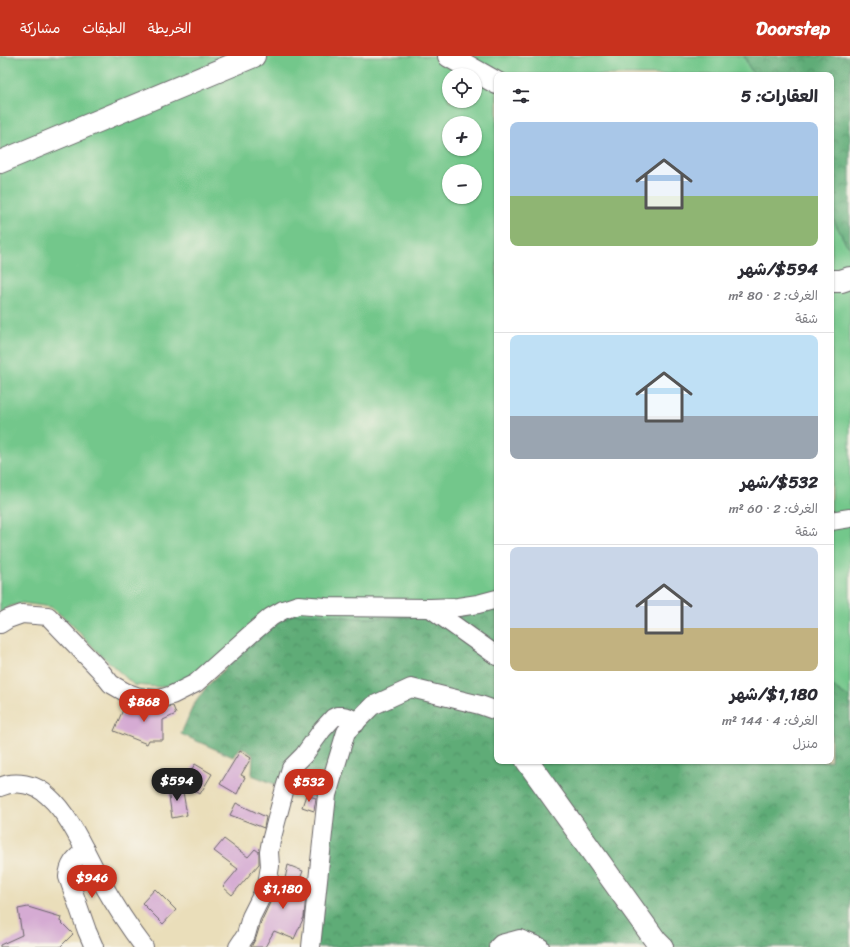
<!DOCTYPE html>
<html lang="ar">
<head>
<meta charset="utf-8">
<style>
	:root { --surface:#fff; --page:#f7f7f7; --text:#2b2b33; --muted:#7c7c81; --line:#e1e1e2; --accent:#c8321e }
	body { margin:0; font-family:Sriracha,"Playpen Sans Arabic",sans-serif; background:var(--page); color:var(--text); direction:rtl; height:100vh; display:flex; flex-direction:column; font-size:15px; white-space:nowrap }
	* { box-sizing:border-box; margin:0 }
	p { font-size:13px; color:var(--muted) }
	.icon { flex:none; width:22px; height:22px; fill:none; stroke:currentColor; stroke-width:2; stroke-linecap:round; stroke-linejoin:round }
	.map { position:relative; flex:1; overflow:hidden; direction:ltr }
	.side { position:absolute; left:494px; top:16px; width:340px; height:692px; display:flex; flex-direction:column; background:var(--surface); border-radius:8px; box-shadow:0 1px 3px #0004; direction:rtl }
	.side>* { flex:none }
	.tools { position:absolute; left:442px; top:12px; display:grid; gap:8px }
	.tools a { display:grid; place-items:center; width:40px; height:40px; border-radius:50%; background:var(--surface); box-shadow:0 1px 3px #0004; font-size:20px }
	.price { position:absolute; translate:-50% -34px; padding:0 9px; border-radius:14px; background:var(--accent); color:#fff; font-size:13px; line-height:26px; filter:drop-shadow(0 1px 2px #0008) }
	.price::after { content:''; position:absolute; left:50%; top:24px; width:12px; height:9px; margin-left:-6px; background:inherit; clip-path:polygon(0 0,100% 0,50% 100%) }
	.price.current { background:#222; color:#fff }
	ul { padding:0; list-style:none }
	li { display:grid; align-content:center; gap:8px; height:212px; padding:0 16px }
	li+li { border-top:1px solid var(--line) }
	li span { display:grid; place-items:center; height:124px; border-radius:8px; color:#555 }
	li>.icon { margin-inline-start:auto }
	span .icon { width:72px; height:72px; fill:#fffc; stroke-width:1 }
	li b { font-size:17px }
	h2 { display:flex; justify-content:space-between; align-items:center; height:48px; padding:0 16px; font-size:17px }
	header { display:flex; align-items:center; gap:24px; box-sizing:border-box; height:56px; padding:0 20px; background:var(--accent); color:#fff }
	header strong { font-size:19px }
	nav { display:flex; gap:22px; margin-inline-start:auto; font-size:14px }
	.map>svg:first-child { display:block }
	.grass { fill:#73c78b; stroke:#4a7463; fill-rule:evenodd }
	.forest { fill:url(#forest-crowns); stroke:#406759 }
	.building { fill:#d5abd3 }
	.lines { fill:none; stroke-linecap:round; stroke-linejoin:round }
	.minor-casing { stroke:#686467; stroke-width:20 }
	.tertiary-casing { stroke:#686467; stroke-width:24 }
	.minor { stroke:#fff; stroke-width:18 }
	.tertiary { stroke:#fff; stroke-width:22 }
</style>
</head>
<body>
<header>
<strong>Doorstep</strong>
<nav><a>الخريطة</a><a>الطبقات</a><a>مشاركة</a></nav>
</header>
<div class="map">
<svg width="850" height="891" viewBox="0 0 850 891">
	<defs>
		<pattern id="forest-crowns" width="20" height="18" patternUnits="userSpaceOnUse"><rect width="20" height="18" fill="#5eac77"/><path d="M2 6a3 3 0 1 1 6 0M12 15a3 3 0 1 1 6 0" fill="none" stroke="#4d8c63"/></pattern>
	</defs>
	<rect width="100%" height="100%" fill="#f7f3e8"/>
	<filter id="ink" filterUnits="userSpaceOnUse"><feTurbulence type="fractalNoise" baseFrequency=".025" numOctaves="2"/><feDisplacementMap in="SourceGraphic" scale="8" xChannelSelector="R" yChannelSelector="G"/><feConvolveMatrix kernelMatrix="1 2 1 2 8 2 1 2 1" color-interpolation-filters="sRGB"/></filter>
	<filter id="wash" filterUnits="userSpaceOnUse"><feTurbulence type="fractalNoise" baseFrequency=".012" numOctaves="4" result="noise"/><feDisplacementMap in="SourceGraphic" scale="16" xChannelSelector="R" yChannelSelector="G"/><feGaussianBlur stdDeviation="0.9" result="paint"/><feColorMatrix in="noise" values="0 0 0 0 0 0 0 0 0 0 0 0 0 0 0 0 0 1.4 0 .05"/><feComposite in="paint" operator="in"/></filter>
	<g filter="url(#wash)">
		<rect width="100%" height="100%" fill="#eadeba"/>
		<!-- grass -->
		<g class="grass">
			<path d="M0,0H744L748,9L754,19H497V552L461,560L358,562L322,558L191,622L161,631L134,629L100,598L68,565L51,551L22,547L8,551L0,557ZM449,19H475V45H449ZM449,67H475V93H449ZM449,115H475V141H449Z"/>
			<path d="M831,159L845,186L850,192V642L831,629Z"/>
		</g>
		<!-- forest -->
		<g class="forest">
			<path d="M744,0H850V192L845,186L831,159V19H754L748,9Z"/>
			<path d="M497,552V705H831V629L850,642V891H309L319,746L252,719L253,699L241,691L233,701L181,678L193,650L207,630L249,590L271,571L294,558H322L358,562L461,560Z"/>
		</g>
		<g id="blocks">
			<!-- building -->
			<g class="building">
				<path d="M125,649L129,652L139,651L158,653L173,650L176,658L163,664V684H149L147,688L114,675Z"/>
				<path d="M240,695L251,702L241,719L245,721L237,738L220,728Z"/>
				<path d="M195,708L212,718L200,738L183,727Z"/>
				<path d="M182,730L187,759L172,762L168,733Z"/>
				<path d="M306,739L316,742L314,755L302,751Z"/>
				<path d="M236,747L266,761L264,772L230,759Z"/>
				<path d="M224,783L248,801L255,793L259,796V808L232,839L223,831L238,813L214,795Z"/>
				<path d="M288,809L303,815L296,834L306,839L304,861L294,883L274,875L265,891H251L256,882L261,866L276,834L278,826L284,827Z"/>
				<path d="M155,833L176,854L163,868L142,847Z"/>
				<path d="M28,851L61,861L60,865L73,878L60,891H0V889L22,879L18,853Z"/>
			</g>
		</g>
	</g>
	<g filter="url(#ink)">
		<use href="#blocks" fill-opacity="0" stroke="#686467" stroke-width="1"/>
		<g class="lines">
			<!-- minor casing -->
			<g class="minor-casing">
				<g id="minor">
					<path d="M831,465L850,462"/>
					<path d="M430,552L497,600"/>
					<path d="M0,568L8,563L22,558L48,560L99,613L111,628L125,636L136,640L146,642L159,643L172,639L196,627L252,577L271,561L283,554L298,549L325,551L430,552L458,551L478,548L497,543"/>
					<path d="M0,731C15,724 36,728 48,740C71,760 86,798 101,825C114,848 128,870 144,891"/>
					<path d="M85,794C75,803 69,807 68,821L87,875L94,891"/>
					<path d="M238,891L246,879L251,861L267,829L270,810L269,796L271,785L285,732L291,712L304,699L322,674L333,662L337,660H343L348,661L355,665L356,667"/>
					<path d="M311,891L327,739L346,676L372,650L411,632L480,649L497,655"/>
					<path d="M498,891L501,888L520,883L540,891"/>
				</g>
			</g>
			<!-- tertiary casing -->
			<g class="tertiary-casing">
				<g id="tertiary">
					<path d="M449,0L497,27"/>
					<path d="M0,106L254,0"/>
					<path d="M831,225H841L850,222"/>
					<path d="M527,705L656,885L662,891"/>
				</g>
			</g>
			<!-- minor -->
			<use href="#minor" class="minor"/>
			<!-- tertiary -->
			<use href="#tertiary" class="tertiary"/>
		</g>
	</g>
</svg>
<div class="tools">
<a><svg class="icon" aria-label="locate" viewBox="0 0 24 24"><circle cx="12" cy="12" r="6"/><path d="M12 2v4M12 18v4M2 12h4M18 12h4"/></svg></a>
<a>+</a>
<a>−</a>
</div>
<b class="price" style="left:144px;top:667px">$868</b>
<b class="price current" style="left:177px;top:746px">$594</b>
<b class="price" style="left:309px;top:747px">$532</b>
<b class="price" style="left:92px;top:843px">$946</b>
<b class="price" style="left:283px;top:854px">$1,180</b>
<section class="side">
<h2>العقارات: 5<svg class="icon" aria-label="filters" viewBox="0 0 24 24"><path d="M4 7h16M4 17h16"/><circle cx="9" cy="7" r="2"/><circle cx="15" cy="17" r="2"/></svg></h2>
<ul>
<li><span style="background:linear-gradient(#a9c7e8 60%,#8fb573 0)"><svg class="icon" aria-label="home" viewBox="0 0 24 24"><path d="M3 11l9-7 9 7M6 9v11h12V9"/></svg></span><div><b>$594/شهر</b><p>الغرف: 2 · 80 m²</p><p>شقة</p></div></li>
<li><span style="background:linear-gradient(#bfe0f5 65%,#9aa5b1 0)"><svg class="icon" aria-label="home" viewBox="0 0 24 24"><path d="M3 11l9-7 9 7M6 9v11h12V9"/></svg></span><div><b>$532/شهر</b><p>الغرف: 2 · 60 m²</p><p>شقة</p></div></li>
<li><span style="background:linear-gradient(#c9d6e8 65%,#c2b280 0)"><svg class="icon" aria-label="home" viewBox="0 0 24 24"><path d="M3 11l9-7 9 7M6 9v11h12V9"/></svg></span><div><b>$1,180/شهر</b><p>الغرف: 4 · 144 m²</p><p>منزل</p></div></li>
</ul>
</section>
</div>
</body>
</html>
